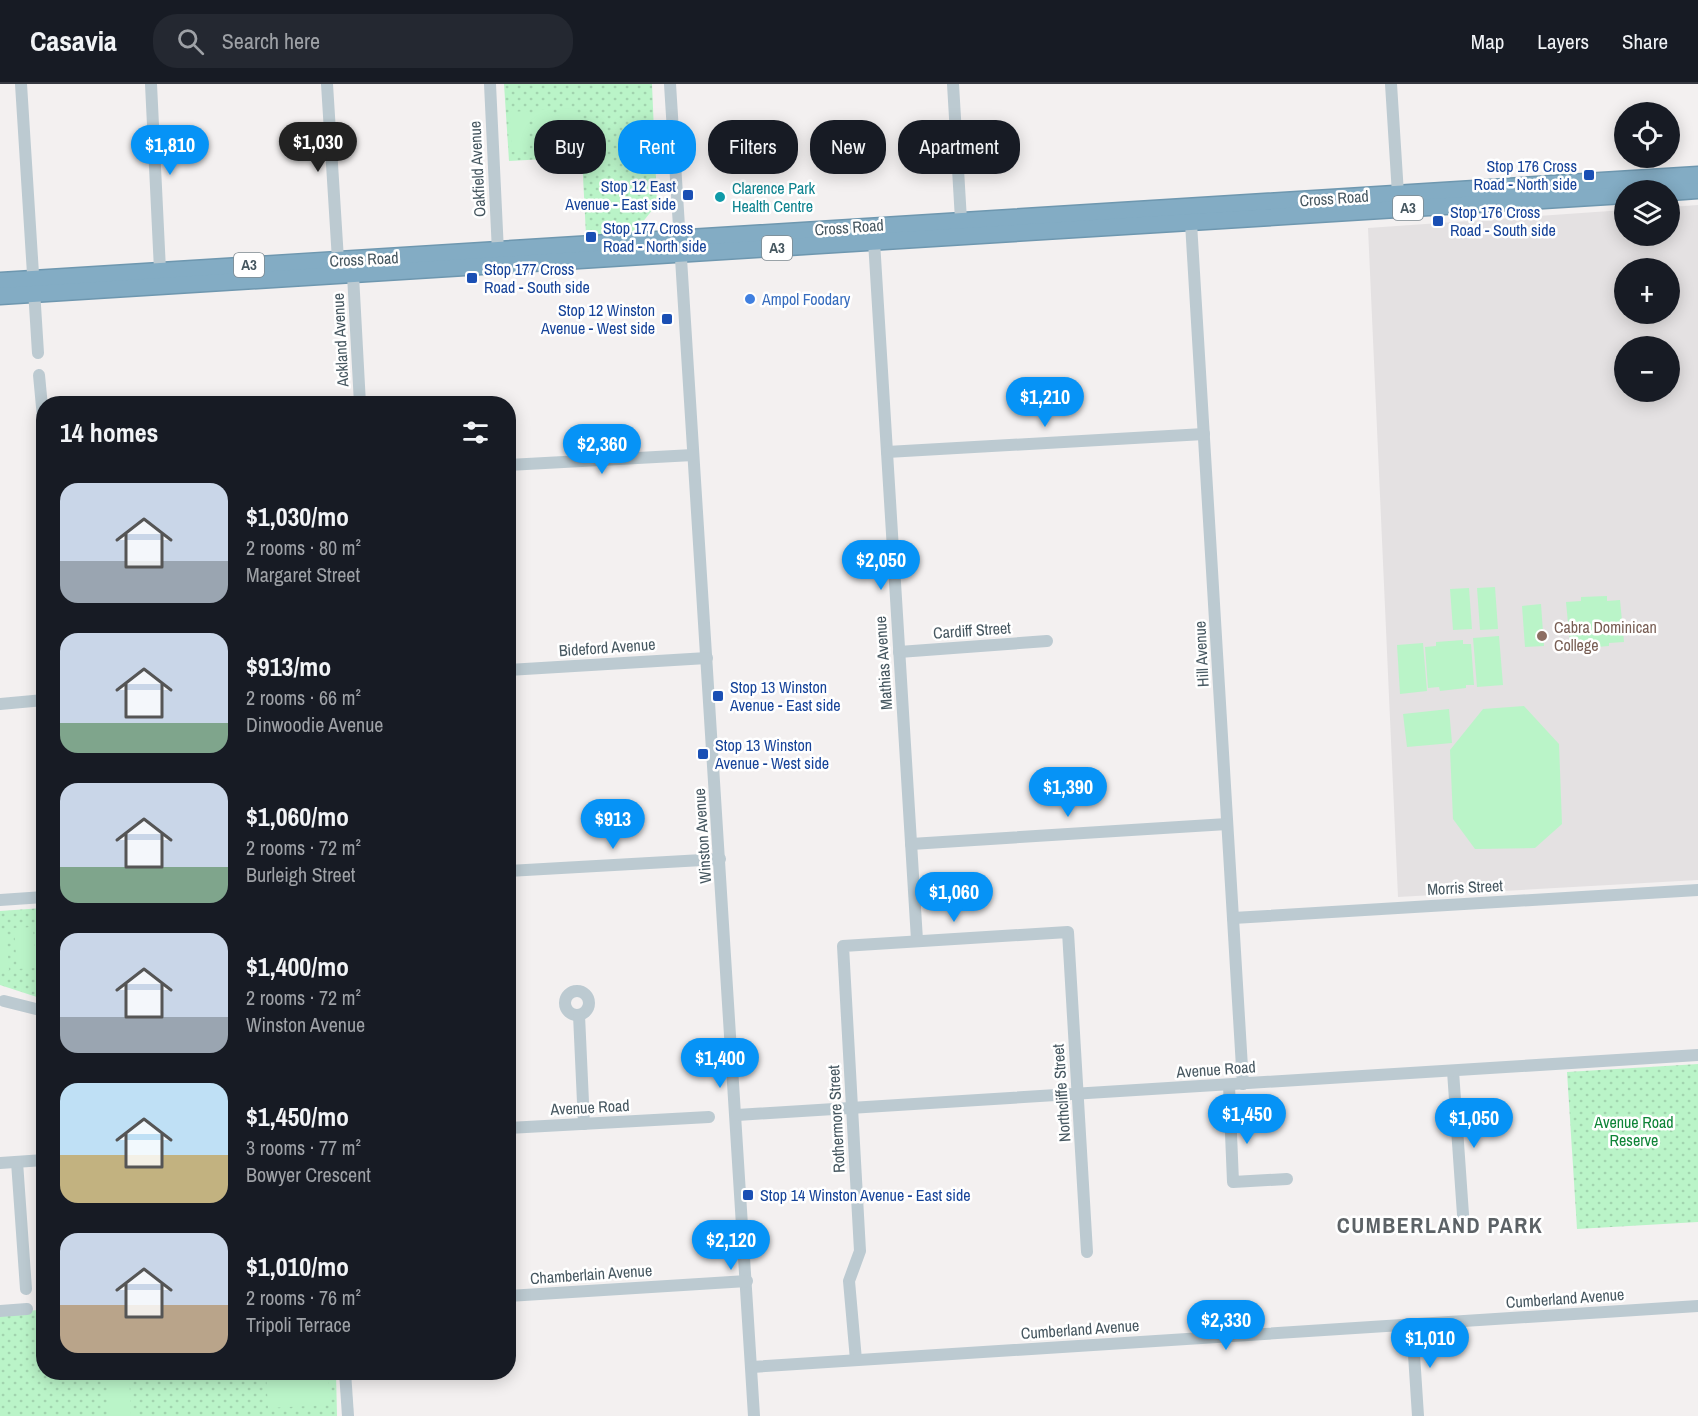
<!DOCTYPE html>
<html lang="en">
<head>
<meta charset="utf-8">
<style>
	:root { --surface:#171b24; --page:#242831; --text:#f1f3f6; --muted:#9ea1a6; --line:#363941; --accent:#0693f6 }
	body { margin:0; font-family:"Archivo Narrow",sans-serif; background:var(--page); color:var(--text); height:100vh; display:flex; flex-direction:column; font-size:22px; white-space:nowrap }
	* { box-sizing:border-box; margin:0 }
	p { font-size:20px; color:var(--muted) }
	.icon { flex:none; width:33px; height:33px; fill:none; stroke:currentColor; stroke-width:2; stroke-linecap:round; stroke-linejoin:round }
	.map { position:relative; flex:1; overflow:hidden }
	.sheet { position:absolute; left:36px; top:312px; width:480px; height:984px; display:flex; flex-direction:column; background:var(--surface); border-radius:24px; box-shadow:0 3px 15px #0003 }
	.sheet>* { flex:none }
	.guide { position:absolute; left:534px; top:36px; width:570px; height:54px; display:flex; gap:12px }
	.fabs { position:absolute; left:1614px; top:18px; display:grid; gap:12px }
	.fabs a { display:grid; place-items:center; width:66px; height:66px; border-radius:50%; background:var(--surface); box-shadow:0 3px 15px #0003; font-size:30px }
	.price { position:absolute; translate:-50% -51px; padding:0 14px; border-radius:21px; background:var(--accent); color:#fff; font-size:20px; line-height:39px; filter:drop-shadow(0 2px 3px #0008) }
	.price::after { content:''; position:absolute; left:50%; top:36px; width:18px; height:14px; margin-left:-9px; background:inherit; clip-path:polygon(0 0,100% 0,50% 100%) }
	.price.on { background:#222; color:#fff }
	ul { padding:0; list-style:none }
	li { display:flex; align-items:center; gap:18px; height:150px; padding:0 24px }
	li span { display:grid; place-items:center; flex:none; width:168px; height:120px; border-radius:18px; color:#555 }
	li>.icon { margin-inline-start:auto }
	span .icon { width:72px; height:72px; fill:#fffc; stroke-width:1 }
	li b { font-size:26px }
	h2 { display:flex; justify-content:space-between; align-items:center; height:72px; padding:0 24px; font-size:26px }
	.tag { padding:0 21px; border-radius:24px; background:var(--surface); box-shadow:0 3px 15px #0003; font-size:21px; line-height:54px }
	.tag.on { background:var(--accent); color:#fff }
	header { display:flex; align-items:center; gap:36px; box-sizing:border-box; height:84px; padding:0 30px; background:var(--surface); border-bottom:2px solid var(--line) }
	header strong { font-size:28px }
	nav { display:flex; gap:33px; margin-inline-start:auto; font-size:21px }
	.search { width:420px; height:54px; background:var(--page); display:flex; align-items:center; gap:15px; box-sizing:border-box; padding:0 21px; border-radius:24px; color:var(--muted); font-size:22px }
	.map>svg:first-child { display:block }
	.education { fill:#e4e1e2; fill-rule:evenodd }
	.park { fill:url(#park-dots) }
	.pitch { fill:#baf4c8 }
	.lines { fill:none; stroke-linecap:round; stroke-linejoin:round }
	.highway-casing { stroke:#6e97af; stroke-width:19 }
	.minor { stroke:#bccad1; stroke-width:12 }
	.highway { stroke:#83acc4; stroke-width:16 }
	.transit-dot { fill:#1a4fb4; stroke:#fff; stroke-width:2 }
	.culture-dot { fill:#0f9aa8; stroke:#fff; stroke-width:2 }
	.shop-dot { fill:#3f7fe0; stroke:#fff; stroke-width:2 }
	.education-dot { fill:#8d6e63; stroke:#fff; stroke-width:2 }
	.labels { text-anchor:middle; stroke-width:5; stroke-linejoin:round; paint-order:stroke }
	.shield { fill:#fff; stroke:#7e8990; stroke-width:1.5 }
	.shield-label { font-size:15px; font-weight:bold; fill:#465760 }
	.transit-label { font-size:16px; fill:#164399; stroke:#fff; text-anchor:start }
	.street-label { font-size:16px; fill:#465760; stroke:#fff }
	.culture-label { font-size:16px; fill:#0d838f; stroke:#fff; text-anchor:start }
	.shop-label { font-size:16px; fill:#366cbe; stroke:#fff; text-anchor:start }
	.education-label { font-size:16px; fill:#785e54; stroke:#fff; text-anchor:start }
	.park-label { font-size:16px; fill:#0e8437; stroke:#fff }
	.district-label { font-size:22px; font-weight:bold; letter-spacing:1.5px; fill:#5c6266; stroke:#fff }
</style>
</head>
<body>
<header>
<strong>Casavia</strong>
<div class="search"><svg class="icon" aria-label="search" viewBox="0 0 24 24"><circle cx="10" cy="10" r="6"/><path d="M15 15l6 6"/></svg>Search here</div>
<nav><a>Map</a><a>Layers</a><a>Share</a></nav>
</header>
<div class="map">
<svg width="1698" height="1332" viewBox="0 0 1698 1332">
	<defs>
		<pattern id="park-dots" width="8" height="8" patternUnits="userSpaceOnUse" patternTransform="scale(1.5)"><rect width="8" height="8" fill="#baf4c8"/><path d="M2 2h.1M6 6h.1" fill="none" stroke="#a1d3ae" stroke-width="1.8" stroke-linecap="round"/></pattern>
	</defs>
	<rect width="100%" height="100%" fill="#f3f0f0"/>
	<!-- education -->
	<path class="education" d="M1698,121V796L1398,813L1368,144L1624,126V152H1670V123ZM1624,184H1670V230H1624ZM1624,262H1670V308H1624Z"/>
	<!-- park -->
	<g class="park">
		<path d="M504,0H652L657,120L634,149L586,151L582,73L509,77Z"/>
		<path d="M43,824V915L0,901V827Z"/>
		<path d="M1698,980V1138L1577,1145L1567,988Z"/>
		<path d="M43,1205L44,1288L336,1289L337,1332H0V1229L38,1226L37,1206Z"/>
	</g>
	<!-- pitch -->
	<g class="pitch">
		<path d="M576,24L578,64L560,65L558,25Z"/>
		<path d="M552,25L554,65L536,66L534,26Z"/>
		<path d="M528,27L530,67L512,68L510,28Z"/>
		<path d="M1495,503L1498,545L1480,546L1477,504Z"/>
		<path d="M1469,504L1472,545L1453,546L1450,505Z"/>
		<path d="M1607,512V517L1620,516L1624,558L1609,559V562L1584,564L1583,559L1570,560L1566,518L1581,517V513Z"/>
		<path d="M1541,520L1544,562L1525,563L1522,522Z"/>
		<path d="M1499,552L1503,601L1477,603L1473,554Z"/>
		<path d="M1463,556V560H1471L1474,601H1466V604L1440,607L1439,603L1428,604L1425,563L1436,562V558Z"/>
		<path d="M1423,559L1427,607L1400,610L1397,561Z"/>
		<path d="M1524,622L1559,660L1562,740L1535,764L1475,765L1453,735L1450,666L1483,625Z"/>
		<path d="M1449,625L1452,659L1407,663L1403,630Z"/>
		<path d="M33,843L36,884L17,885L14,844Z"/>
		<path d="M0,845H6L9,886H0Z"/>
		<path d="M203,1289H263L264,1293L203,1297Z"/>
		<path d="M266,1289H328L330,1321L268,1324Z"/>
		<path d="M129,1290L131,1332H109L107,1291Z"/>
	</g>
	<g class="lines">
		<!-- highway casing -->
		<g class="highway-casing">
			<g id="highway">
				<path d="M1670,108L1698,106"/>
				<path d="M0,197L1698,91"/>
				<path d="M0,212L1624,111"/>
			</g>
		</g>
		<!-- minor -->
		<g class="minor">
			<path d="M21,0L38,269"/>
			<path d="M151,0L160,186"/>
			<path d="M327,0L338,176"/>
			<path d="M490,0L498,168"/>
			<path d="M670,0L754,1332"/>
			<path d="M953,0L961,136"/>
			<path d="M1391,0L1398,110"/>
			<path d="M1191,139L1243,1000"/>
			<path d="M874,157L917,856"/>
			<path d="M353,191L360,320"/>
			<path d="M39,291L44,344"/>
			<path d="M887,368L1204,350"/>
			<path d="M508,381L693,371"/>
			<path d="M899,568L1047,557"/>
			<path d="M508,586L707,574"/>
			<path d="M0,620L44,616"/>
			<path d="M911,760L1227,740"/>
			<path d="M508,787L720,775"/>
			<path d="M0,816L44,813"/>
			<path d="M1233,834L1698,806"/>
			<circle cx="577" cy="919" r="12"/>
			<path d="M4,917L44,927"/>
			<path d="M579,931L584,1040"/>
			<path d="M1453,987L1464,1145"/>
			<path d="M1229,1001L1233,1098L1287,1095"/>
			<path d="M737,1031L1698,971"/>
			<path d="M508,1044L709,1033"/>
			<path d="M17,1078L26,1205"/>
			<path d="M0,1079L44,1076"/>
			<path d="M508,1212L747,1197"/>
			<path d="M0,1227L27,1225"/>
			<path d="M1412,1240L1418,1332"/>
			<path d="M856,1276L849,1197L860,1167L843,862L1068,848L1087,1168"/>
			<path d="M752,1283L1698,1222"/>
			<path d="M345,1288L348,1332"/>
		</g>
		<!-- highway -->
		<use href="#highway" class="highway"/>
	</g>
	<!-- markers -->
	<g class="transit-dot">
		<rect x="1583" y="85" width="12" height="12" rx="3"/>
		<rect x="682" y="105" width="12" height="12" rx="3"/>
		<rect x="1432" y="131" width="12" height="12" rx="3"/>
		<rect x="585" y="147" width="12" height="12" rx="3"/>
		<rect x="466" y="188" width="12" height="12" rx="3"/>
		<rect x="661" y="229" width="12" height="12" rx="3"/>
		<rect x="712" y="606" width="12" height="12" rx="3"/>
		<rect x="697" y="664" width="12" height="12" rx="3"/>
		<rect x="742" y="1105" width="12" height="12" rx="3"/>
	</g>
	<circle class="culture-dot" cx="720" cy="113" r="6"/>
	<circle class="shop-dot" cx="750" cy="215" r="6"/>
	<circle class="education-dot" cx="1542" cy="552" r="6"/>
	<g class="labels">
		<!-- shield labels -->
		<g class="shield">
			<rect x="1393" y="112" width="30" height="24" rx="4.5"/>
			<rect x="762" y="152" width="30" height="24" rx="4.5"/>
			<rect x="234" y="169" width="30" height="24" rx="4.5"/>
		</g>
		<g class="shield-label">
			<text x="1408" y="129">A3</text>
			<text x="777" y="169">A3</text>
			<text x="249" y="186">A3</text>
		</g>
		<!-- transit labels -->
		<g class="transit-label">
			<text x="1577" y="88" text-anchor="end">Stop 176 Cross<tspan x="1577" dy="18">Road - North side</tspan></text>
			<text x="676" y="108" text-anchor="end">Stop 12 East<tspan x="676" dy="18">Avenue - East side</tspan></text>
			<text x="1450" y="134">Stop 176 Cross<tspan x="1450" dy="18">Road - South side</tspan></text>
			<text x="603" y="150">Stop 177 Cross<tspan x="603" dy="18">Road - North side</tspan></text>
			<text x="484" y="191">Stop 177 Cross<tspan x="484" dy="18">Road - South side</tspan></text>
			<text x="655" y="232" text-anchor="end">Stop 12 Winston<tspan x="655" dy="18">Avenue - West side</tspan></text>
			<text x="730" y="609">Stop 13 Winston<tspan x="730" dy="18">Avenue - East side</tspan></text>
			<text x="715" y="667">Stop 13 Winston<tspan x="715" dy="18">Avenue - West side</tspan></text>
			<text x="760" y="1117">Stop 14 Winston Avenue - East side</text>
		</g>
		<!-- street labels -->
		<g class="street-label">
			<text transform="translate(477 85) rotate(-93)" y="6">Oakfield Avenue</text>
			<text transform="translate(1334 114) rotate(-4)" y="6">Cross Road</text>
			<text transform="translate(849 143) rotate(-4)" y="6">Cross Road</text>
			<text transform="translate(364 175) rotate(-3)" y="6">Cross Road</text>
			<text transform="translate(340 256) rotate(-93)" y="6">Ackland Avenue</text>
			<text transform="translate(972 546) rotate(-4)" y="6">Cardiff Street</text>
			<text transform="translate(607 563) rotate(-4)" y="6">Bideford Avenue</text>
			<text transform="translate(1201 570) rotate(-93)" y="6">Hill Avenue</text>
			<text transform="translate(883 579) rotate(-94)" y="6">Mathias Avenue</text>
			<text transform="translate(702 752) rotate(-94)" y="6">Winston Avenue</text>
			<text transform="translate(1465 803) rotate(-3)" y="6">Morris Street</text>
			<text transform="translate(1216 985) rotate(-4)" y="6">Avenue Road</text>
			<text transform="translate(1061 1009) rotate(-94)" y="6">Northcliffe Street</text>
			<text transform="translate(590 1023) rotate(-3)" y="6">Avenue Road</text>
			<text transform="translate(836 1035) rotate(-93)" y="6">Rothermore Street</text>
			<text transform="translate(591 1190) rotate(-4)" y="6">Chamberlain Avenue</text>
			<text transform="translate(1565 1214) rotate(-4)" y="6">Cumberland Avenue</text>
			<text transform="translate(1080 1245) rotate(-4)" y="6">Cumberland Avenue</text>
		</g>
		<!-- culture labels -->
		<g class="culture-label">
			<text x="732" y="110">Clarence Park<tspan x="732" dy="18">Health Centre</tspan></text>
		</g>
		<!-- shop labels -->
		<g class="shop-label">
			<text x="762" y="221">Ampol Foodary</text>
		</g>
		<!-- education labels -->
		<g class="education-label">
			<text x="1554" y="549">Cabra Dominican<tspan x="1554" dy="18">College</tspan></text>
		</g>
		<!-- park labels -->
		<g class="park-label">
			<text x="1634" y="1044">Avenue Road<tspan x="1634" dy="18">Reserve</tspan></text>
		</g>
		<!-- district labels -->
		<g class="district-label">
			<text x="1440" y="1149">CUMBERLAND PARK</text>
		</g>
	</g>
</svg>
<div class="fabs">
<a><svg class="icon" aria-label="locate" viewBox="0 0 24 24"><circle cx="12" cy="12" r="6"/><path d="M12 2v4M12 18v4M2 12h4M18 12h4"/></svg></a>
<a><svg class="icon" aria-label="layers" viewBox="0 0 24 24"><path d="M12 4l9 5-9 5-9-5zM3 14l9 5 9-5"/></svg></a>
<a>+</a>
<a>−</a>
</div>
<b class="price on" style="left:318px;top:89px">$1,030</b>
<b class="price" style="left:170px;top:92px">$1,810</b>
<b class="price" style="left:1045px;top:344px">$1,210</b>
<b class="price" style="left:602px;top:391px">$2,360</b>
<b class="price" style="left:881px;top:507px">$2,050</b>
<b class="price" style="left:1068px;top:734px">$1,390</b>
<b class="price" style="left:613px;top:766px">$913</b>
<b class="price" style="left:954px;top:839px">$1,060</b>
<b class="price" style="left:720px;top:1005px">$1,400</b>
<b class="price" style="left:1247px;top:1061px">$1,450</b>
<b class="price" style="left:1474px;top:1065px">$1,050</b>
<b class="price" style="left:731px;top:1187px">$2,120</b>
<b class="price" style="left:1226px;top:1267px">$2,330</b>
<b class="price" style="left:1430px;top:1285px">$1,010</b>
<div class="guide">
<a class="tag">Buy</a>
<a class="tag on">Rent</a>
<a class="tag">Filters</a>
<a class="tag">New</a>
<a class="tag">Apartment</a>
</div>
<section class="sheet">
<h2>14 homes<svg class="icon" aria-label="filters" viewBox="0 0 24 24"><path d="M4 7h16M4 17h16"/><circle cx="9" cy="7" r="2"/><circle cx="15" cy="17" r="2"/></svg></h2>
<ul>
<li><span style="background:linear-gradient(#c9d6e8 65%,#9aa5b1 0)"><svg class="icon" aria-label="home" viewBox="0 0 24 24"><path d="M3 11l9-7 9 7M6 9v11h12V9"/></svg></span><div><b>$1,030/mo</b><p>2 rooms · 80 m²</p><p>Margaret Street</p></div></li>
<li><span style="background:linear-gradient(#c9d6e8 75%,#7fa58c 0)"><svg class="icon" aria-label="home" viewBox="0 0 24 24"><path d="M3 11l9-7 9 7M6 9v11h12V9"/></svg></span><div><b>$913/mo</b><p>2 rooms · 66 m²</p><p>Dinwoodie Avenue</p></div></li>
<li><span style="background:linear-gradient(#c9d6e8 70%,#7fa58c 0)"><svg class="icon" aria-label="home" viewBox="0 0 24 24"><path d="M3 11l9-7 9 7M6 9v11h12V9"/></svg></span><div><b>$1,060/mo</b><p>2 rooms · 72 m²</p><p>Burleigh Street</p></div></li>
<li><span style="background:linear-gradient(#c9d6e8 70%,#9aa5b1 0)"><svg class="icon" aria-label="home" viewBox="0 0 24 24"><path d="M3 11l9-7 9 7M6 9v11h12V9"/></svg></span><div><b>$1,400/mo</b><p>2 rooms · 72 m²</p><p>Winston Avenue</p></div></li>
<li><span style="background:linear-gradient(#bfe0f5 60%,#c2b280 0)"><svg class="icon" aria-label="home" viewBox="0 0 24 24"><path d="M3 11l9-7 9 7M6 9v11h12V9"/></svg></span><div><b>$1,450/mo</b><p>3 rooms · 77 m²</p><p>Bowyer Crescent</p></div></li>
<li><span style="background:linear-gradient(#c9d6e8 60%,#b9a48a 0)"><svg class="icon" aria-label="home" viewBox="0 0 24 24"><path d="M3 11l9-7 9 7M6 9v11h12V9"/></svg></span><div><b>$1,010/mo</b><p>2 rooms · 76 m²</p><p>Tripoli Terrace</p></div></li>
</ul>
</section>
</div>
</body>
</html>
